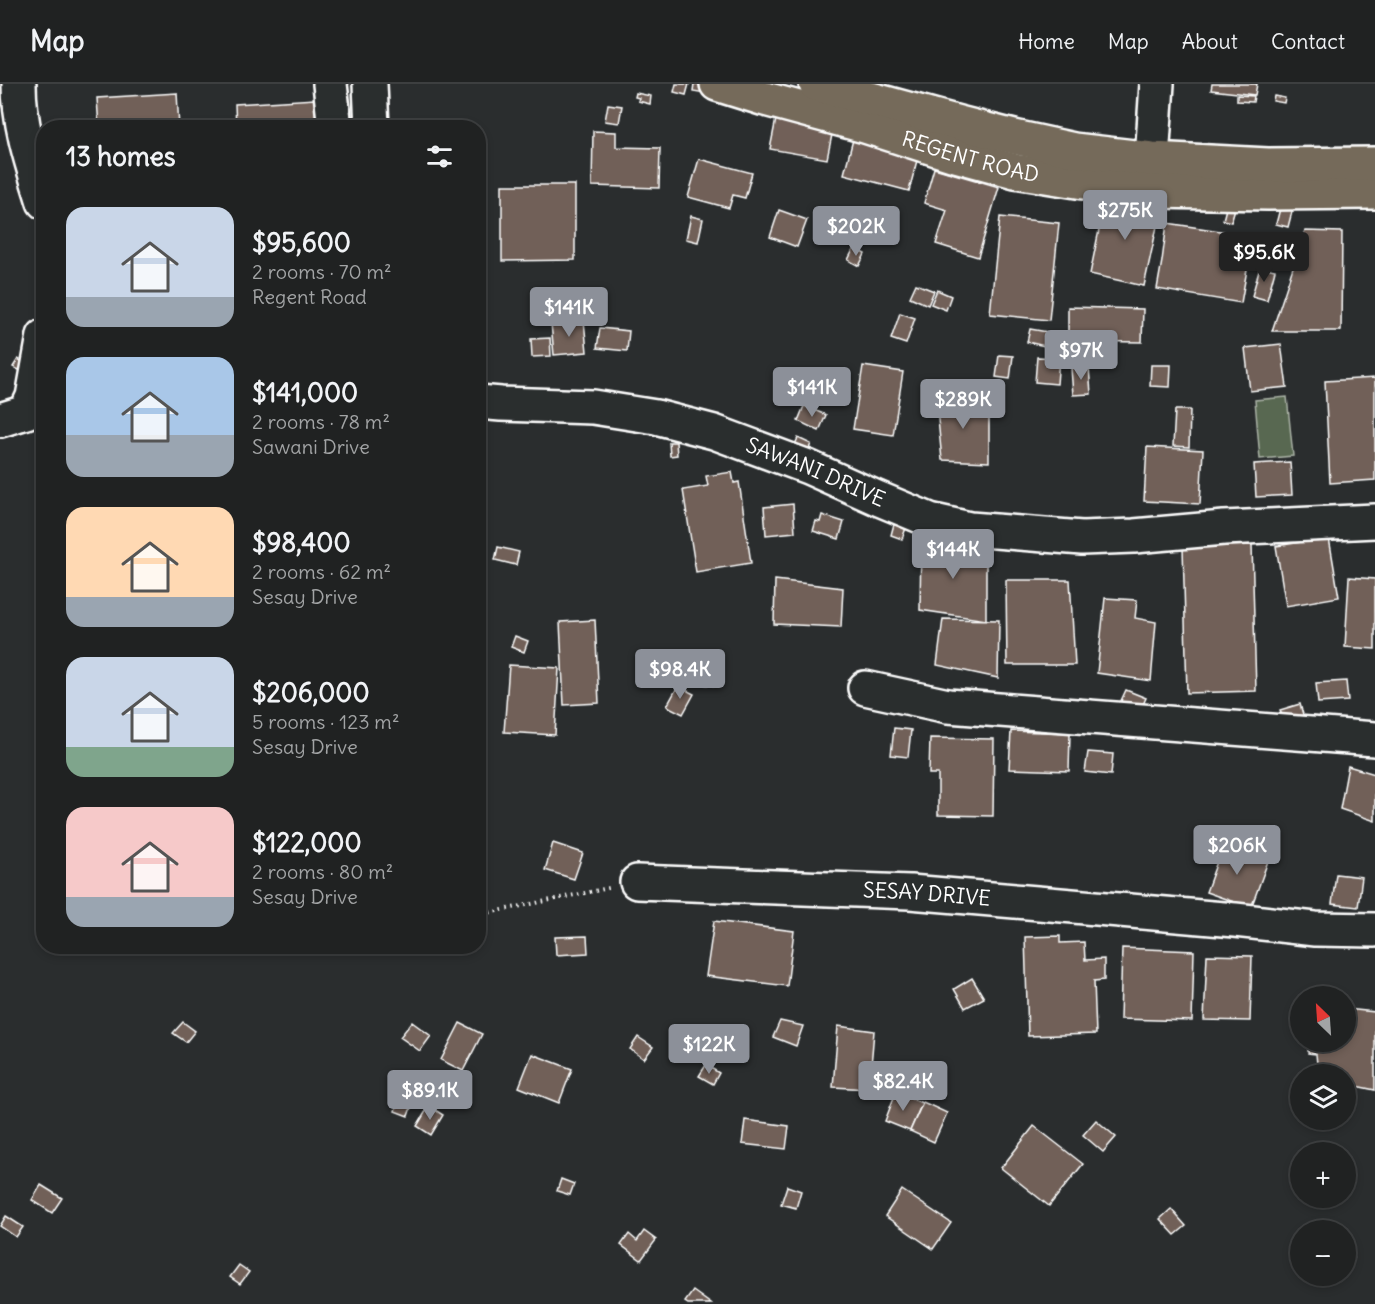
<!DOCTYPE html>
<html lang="en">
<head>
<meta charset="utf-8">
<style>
	:root { --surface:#202222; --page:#282a2a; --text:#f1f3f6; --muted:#a2a4a5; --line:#3d3f40; --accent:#8c9099 }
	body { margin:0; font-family:Delius,sans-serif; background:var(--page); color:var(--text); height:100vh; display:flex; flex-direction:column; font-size:22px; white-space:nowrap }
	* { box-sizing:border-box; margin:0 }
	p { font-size:20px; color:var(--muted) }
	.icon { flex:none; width:33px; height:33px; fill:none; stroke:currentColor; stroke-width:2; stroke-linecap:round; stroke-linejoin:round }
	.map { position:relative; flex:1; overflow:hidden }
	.panel { position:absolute; left:36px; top:36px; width:450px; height:834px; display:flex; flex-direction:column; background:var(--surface); border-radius:24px; box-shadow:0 3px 9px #0003,0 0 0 2px var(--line) }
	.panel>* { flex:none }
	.needle { width:39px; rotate:335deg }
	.tools { position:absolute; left:1290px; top:902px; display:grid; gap:12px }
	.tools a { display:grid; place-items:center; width:66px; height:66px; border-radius:50%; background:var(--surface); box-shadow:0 3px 9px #0003,0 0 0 2px var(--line); font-size:30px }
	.price { position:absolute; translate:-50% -51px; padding:0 14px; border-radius:6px; background:var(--accent); color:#fff; font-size:20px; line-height:39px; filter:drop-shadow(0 2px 3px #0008) }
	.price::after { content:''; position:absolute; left:50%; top:36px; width:18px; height:14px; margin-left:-9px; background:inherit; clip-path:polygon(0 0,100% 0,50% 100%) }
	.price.on { background:#222; color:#fff }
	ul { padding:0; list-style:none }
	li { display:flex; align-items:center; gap:18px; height:150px; padding:0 30px }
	li span { display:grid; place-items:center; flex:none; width:168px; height:120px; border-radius:18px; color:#555 }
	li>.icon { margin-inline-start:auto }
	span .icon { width:72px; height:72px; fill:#fffc; stroke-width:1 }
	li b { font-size:26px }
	h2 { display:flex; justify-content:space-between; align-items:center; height:72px; padding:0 30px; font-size:26px }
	header { display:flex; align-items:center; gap:36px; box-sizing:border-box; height:84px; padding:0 30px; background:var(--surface); border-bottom:2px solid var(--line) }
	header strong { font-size:28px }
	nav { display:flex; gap:33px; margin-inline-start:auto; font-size:21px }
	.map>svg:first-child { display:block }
	.green { fill:#596851; stroke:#acb4a8; stroke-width:1.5 }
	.building { fill:#716158; stroke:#fff; stroke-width:1.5 }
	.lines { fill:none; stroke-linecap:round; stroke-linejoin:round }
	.minor-casing { stroke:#fff; stroke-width:38 }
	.major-casing { stroke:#fff; stroke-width:38 }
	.path { stroke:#fff; stroke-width:4; stroke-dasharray:1.5 4.5; stroke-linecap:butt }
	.minor { stroke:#2a2d2e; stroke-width:33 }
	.major { stroke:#746a5a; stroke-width:33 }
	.labels { text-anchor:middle; stroke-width:5; stroke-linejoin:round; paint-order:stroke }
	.street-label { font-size:21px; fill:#fff; stroke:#2a2d2e }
</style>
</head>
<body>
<header>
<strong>Map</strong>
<nav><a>Home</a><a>Map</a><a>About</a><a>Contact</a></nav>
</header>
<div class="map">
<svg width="1375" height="1220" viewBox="0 0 1375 1220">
	<rect width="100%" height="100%" fill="#2a2d2e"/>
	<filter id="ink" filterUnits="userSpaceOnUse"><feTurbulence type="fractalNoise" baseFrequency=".0167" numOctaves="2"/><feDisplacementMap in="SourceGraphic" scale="12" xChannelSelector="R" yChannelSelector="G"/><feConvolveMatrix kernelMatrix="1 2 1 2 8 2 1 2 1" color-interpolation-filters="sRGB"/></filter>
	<g filter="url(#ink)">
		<!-- green -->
		<path class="green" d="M1287,313L1293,372L1260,375L1255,316Z"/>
		<!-- building -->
		<g class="building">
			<path d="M676,0H689L686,11L674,8Z"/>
			<path d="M694,0H707L705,9L693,7Z"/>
			<path d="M1212,0H1257L1255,11L1211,6Z"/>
			<path d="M177,9L179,44H99L97,14Z"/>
			<path d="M636,9L651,12L650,20L638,17L639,14L635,13Z"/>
			<path d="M1237,11L1254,12L1253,18L1237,17Z"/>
			<path d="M1274,12L1285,14L1284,19L1273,17Z"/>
			<path d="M315,15L316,44H236L235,20Z"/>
			<path d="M608,20L622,22L619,39L605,37Z"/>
			<path d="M777,30L834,41L827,75L770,65Z"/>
			<path d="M856,44L921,61L909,107L844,90Z"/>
			<path d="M593,47L616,48V63L660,64L659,104L592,102Z"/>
			<path d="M699,75L752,89L745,114L733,111L729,124L688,113Z"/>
			<path d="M934,84L999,103L978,173L936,160L947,126L924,119Z"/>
			<path d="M502,101H575V176L502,177Z"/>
			<path d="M1230,109L1239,111L1231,138L1223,136Z"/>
			<path d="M1106,112L1161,124L1144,202L1090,190Z"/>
			<path d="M1283,113L1295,116L1288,143L1276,140Z"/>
			<path d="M779,126L807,136L797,163L770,153Z"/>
			<path d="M691,132L703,135L698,158L686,155Z"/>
			<path d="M1000,133L1059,139L1049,236L990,230Z"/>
			<path d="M1167,139L1253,152L1241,219L1157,205L1162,177Z"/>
			<path d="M1305,147L1342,148L1341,247H1272Z"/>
			<path d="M854,164L865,170L859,182L848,176Z"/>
			<path d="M1260,183L1275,186L1267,216L1252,212Z"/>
			<path d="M916,200L934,207L928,221L910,213Z"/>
			<path d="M937,206L951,212L946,226L931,220Z"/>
			<path d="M586,207L588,234L550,236L549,229L541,230V220L548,219V209Z"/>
			<path d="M1068,223L1143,225L1142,258L1068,257Z"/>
			<path d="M900,229L915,234L906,260L891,255Z"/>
			<path d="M584,236L587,268L554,271L551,239Z"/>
			<path d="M600,244L629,247L627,267L597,264Z"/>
			<path d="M1030,245L1048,248L1045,262L1027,258Z"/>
			<path d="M550,254L551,272L532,273L531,255Z"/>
			<path d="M1281,260L1287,303L1250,307L1245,264Z"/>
			<path d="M1105,263L1106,277L1069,280L1068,266Z"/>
			<path d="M999,271L1013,272L1010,295L996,293Z"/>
			<path d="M1037,273L1059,274L1057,300L1035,298Z"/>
			<path d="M18,275L26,280L21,287L13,283Z"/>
			<path d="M1151,281H1171L1170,303L1150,302Z"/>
			<path d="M863,282L903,288L893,351L853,345Z"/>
			<path d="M1089,283L1091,310L1073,311L1071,284Z"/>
			<path d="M1375,294V396L1330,399L1325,297Z"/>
			<path d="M976,312L989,335V378L942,376L936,315Z"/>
			<path d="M804,322L826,331L819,347L798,337Z"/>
			<path d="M1175,326H1190L1189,363L1173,362Z"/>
			<path d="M798,354L811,360L806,371L793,365Z"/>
			<path d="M669,358H676L677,371L670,372Z"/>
			<path d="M1147,363L1203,366L1200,420L1144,417Z"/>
			<path d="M1290,378L1292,411L1256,413L1254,380Z"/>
			<path d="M732,388L734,399L739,398L751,479L696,488L683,406L708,402L706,392Z"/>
			<path d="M793,420L795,448L766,451L764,423Z"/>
			<path d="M822,431L844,438L839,455L813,447L816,437L820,438Z"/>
			<path d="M894,440L906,444L902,455L891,451Z"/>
			<path d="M1329,454L1339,513L1286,522L1276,462Z"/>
			<path d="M921,457L986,465V536L920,526Z"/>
			<path d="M1252,461L1256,607L1187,609L1183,463Z"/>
			<path d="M498,463L519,468L516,481L495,476Z"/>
			<path d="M1349,493L1375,495V565L1345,563Z"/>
			<path d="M775,496L843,504L841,543L774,540Z"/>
			<path d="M1006,496H1070L1075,581H1007Z"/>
			<path d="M1105,514L1137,516L1135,534L1156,538L1151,597L1097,589Z"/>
			<path d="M943,535L999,536L998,594L937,581Z"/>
			<path d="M595,536L599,619L564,621L560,538Z"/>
			<path d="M515,552L528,557L524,568L511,563Z"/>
			<path d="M509,581L559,584L555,651L504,648Z"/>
			<path d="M706,583L720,586L717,602L703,600Z"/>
			<path d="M1346,597L1348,617L1318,619L1316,599Z"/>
			<path d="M678,602L694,610L683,630L667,622Z"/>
			<path d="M1126,606L1146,614L1139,629L1119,621Z"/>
			<path d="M1300,620L1304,634L1310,632L1313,639L1285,641L1280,626Z"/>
			<path d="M894,644L911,646L908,673L891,671Z"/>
			<path d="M1011,647L1070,649L1069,687L1009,685Z"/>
			<path d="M930,654L994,655L993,732L938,731V690H929Z"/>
			<path d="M1088,668L1113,670L1111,691L1085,688Z"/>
			<path d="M1348,682L1375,690V737L1340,725Z"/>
			<path d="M553,759L583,769L574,795L545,786Z"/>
			<path d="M1223,761L1268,777L1251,824L1206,808Z"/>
			<path d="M1336,790L1362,793L1358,823L1332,820Z"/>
			<path d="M714,837L794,847L787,902L706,892Z"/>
			<path d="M587,852L588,869L556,871L555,853Z"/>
			<path d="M1060,852V859L1084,858L1085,876L1104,875V896L1094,897L1096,950L1028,952L1025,853Z"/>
			<path d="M1122,864L1194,867L1192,937L1120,935Z"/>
			<path d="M1207,871L1252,872L1250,937L1204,936Z"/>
			<path d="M972,894L984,914L965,924L954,905Z"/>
			<path d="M1346,925L1375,928V1006L1346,1000V990H1318L1316,970L1308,969L1309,957H1346Z"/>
			<path d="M780,937L803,942L796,962L773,953Z"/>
			<path d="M183,938L195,947L186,958L173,949Z"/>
			<path d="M412,938L431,952L420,967L400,953Z"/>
			<path d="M460,939L482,950L463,987L441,976Z"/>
			<path d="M838,942L874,947L869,1005L833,1003Z"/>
			<path d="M638,953L653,963L644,975L630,965Z"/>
			<path d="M532,970L572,985L559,1019L519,1003Z"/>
			<path d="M706,981L719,989L713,1000L699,992Z"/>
			<path d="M896,1008L922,1019L910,1047L885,1037Z"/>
			<path d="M399,1013L413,1018L408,1032L395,1027Z"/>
			<path d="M923,1018L947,1029L934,1058L910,1047Z"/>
			<path d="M429,1022L443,1031L431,1051L417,1042Z"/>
			<path d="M745,1036L789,1042L786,1065L742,1060Z"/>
			<path d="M1096,1036L1116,1053L1103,1068L1083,1051Z"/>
			<path d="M1034,1042L1083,1080L1049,1122L1001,1084Z"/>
			<path d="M561,1095L574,1100L570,1111L557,1107Z"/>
			<path d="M41,1101L62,1114L52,1129L32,1116Z"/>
			<path d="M787,1102L801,1107L796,1124L781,1120Z"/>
			<path d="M902,1106L951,1139L933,1165L885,1132Z"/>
			<path d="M1171,1125L1186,1142L1175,1151L1160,1135Z"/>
			<path d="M6,1132L23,1143L16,1153L0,1142Z"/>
			<path d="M644,1147L656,1156L641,1176L621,1161L629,1150L637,1157Z"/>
			<path d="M1346,1164L1354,1174L1346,1181Z"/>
			<path d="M239,1181L249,1188L240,1200L230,1193Z"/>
			<path d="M693,1207L711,1220H688L685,1218Z"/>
		</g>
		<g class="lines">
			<!-- minor casing -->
			<g class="minor-casing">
				<g id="minor">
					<path d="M19,0C19,41 32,79 44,118"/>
					<path d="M330,0L335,44"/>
					<path d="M370,0L372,44"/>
					<path d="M1152,75L1157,0"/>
					<path id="s1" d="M478,318L501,320L593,323L656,333L714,348L808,383L877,414L930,436L970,445L1082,454L1134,452L1224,444L1375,437"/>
					<path d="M0,336L26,328L33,313L44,252"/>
					<path d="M865,604L948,622L1375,655"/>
					<path id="s2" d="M637,798L910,808L1235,836L1315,845L1375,846"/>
				</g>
			</g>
			<!-- major casing -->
			<g class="major-casing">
				<g id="major">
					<path id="s3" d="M717,0L765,15L865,42L952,70L1015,87L1083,98L1152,107L1268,109L1375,108"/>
					<path d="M816,0L959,39L1014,53L1074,66L1152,75L1268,81L1375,80"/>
				</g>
			</g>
			<!-- path -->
			<path class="path" d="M478,831L609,804"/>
			<!-- minor -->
			<use href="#minor" class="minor"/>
			<!-- major -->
			<use href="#major" class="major"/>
		</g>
	</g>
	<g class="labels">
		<!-- street labels -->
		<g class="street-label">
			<text dy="7" stroke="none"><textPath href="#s3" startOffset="264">REGENT ROAD</textPath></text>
			<text dy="7" stroke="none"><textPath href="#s1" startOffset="348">SAWANI DRIVE</textPath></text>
			<text dy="7" stroke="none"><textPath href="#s2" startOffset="290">SESAY DRIVE</textPath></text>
		</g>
	</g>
</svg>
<div class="tools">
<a><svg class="needle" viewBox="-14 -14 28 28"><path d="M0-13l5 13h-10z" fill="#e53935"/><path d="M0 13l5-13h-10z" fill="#a2a4a5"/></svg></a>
<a><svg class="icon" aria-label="layers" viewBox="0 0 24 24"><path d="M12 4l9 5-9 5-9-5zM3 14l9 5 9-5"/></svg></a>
<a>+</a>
<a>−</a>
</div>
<b class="price" style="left:1125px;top:157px">$275K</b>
<b class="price" style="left:856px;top:173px">$202K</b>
<b class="price on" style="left:1264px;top:199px">$95.6K</b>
<b class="price" style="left:569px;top:254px">$141K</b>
<b class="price" style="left:1081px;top:297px">$97K</b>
<b class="price" style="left:812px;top:334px">$141K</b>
<b class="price" style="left:963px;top:346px">$289K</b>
<b class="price" style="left:953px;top:496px">$144K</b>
<b class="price" style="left:680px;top:616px">$98.4K</b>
<b class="price" style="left:1237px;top:792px">$206K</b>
<b class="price" style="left:709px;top:991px">$122K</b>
<b class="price" style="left:903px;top:1028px">$82.4K</b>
<b class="price" style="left:430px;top:1037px">$89.1K</b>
<section class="panel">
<h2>13 homes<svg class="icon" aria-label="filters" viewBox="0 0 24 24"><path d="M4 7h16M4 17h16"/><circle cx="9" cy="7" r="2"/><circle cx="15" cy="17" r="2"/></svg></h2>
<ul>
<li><span style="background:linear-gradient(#c9d6e8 75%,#9aa5b1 0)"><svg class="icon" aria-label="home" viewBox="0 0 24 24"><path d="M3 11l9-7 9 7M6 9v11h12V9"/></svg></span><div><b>$95,600</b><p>2 rooms · 70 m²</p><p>Regent Road</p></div></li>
<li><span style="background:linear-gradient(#a9c7e8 65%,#9aa5b1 0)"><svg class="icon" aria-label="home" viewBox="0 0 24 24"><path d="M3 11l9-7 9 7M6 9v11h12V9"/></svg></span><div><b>$141,000</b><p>2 rooms · 78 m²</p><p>Sawani Drive</p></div></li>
<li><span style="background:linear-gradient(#ffd9b3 75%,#9aa5b1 0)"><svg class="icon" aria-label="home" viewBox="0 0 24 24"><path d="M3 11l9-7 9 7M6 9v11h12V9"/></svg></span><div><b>$98,400</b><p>2 rooms · 62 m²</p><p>Sesay Drive</p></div></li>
<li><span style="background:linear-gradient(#c9d6e8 75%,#7fa58c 0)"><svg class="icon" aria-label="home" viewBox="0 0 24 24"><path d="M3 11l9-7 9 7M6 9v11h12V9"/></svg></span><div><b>$206,000</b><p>5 rooms · 123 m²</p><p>Sesay Drive</p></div></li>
<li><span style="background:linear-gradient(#f6c9c9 75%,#9aa5b1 0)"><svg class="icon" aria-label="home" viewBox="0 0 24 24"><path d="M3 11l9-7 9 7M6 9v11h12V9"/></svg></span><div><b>$122,000</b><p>2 rooms · 80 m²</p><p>Sesay Drive</p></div></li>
</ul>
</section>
</div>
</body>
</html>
